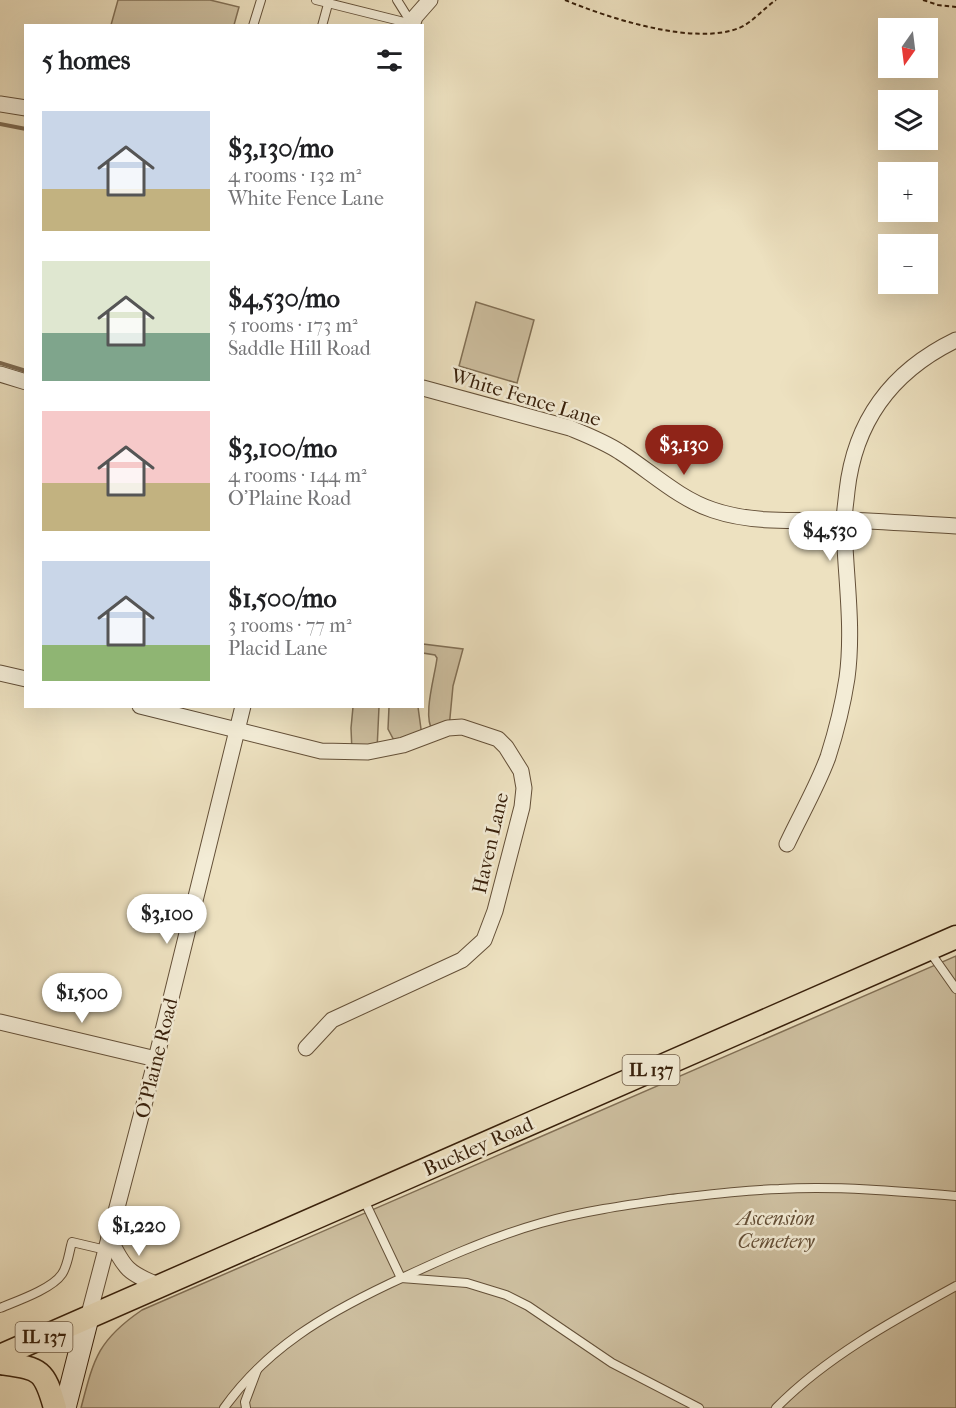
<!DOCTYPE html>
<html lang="en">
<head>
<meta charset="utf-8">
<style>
	:root { --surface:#fff; --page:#f6f6f6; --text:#202124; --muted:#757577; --accent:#8f2418 }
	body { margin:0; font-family:"IM FELL French Canon",serif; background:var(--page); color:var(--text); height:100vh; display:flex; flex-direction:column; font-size:22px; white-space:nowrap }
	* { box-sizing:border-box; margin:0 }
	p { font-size:20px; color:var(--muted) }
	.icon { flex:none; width:33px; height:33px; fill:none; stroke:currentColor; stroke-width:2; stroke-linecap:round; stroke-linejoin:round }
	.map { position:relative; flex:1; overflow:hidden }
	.sheet { position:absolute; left:24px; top:24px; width:400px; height:684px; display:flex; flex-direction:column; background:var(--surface); border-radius:0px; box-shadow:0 6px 24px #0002 }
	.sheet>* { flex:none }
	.needle { width:39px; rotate:194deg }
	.tools { position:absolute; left:878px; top:18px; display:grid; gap:12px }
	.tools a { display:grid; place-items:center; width:60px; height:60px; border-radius:0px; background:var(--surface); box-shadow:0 6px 24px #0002; font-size:30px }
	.price { position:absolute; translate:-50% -51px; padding:0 14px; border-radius:21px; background:#fff; color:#222; font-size:20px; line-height:39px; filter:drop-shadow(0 2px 3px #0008) }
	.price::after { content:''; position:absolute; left:50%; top:36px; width:18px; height:14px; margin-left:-9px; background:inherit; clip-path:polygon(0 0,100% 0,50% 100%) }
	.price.current { background:var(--accent); color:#fff }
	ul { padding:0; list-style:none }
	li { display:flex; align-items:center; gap:18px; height:150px; padding:0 18px }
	li span { display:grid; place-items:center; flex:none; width:168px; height:120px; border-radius:0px; color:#555 }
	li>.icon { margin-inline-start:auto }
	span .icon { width:72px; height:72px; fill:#fffc; stroke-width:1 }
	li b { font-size:26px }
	h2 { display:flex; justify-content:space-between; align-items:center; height:72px; padding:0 18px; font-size:26px }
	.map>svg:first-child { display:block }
	.green { fill:#cec0a1; stroke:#827056; stroke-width:1.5 }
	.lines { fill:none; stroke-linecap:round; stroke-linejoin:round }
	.stream { stroke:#7f6c52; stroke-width:4 }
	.lane-casing { stroke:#645038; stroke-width:10 }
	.street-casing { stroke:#645038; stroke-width:17 }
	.secondary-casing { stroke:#371f0a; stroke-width:23 }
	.primary-casing { stroke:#371f0a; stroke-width:25 }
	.path { stroke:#371f0a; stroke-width:2; stroke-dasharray:4.5 3; stroke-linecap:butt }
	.lane { stroke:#f3ecd6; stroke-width:8 }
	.street { stroke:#f3ecd6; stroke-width:15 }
	.secondary { stroke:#f3ecd6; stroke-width:21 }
	.primary { stroke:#ede1c0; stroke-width:22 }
	.labels { text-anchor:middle; stroke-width:5; stroke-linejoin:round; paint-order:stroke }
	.shield { fill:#f3ecd6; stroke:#6f5c47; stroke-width:1.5 }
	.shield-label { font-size:18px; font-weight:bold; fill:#371f0a }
	.street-label { font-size:20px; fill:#371f0a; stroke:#f3ecd6 }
	.park-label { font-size:20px; font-style:italic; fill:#644f37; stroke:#f3ecd6 }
</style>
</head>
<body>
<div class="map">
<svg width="956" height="1408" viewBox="0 0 956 1408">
	<rect width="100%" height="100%" fill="#ede1c0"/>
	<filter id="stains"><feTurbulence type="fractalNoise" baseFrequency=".00333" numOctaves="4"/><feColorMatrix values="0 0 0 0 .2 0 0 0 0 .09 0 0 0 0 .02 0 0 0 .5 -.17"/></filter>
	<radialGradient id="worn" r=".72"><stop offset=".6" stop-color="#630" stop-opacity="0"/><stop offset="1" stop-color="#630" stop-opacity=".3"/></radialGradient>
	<!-- green -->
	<g class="green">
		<path d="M118,0H210L239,7L234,25H111Z"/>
		<path d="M476,302L534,320L517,383L459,366Z"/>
		<path d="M423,644L463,649L453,686L449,728L433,731C422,717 435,676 437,658L435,655L423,653Z"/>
		<path d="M353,707H379L377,750L352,752L351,728Z"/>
		<path d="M389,707H418L421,729L420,738L397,746L388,729Z"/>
		<path d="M956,956V1408H81C94,1358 98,1340 142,1310Z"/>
	</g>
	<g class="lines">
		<!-- stream -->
		<g class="stream">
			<path d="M0,124L26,129"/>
			<path d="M0,363L26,371"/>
		</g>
		<!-- lane casing -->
		<g class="lane-casing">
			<g id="lane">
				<path d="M316,0L412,24"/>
				<path d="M397,0L412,24"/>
				<path d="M253,26L261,0"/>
				<path d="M322,26L328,4"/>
				<path d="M930,952L956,989"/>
				<path d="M364,1200L401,1278L467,1283L506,1295L528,1306L612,1363L699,1408"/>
				<path d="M0,1308C17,1301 52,1289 62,1274C68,1265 69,1252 72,1242L106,1250"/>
				<path d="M224,1408C267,1348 324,1315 389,1284C438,1261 488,1238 541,1223C583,1211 627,1205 670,1199C706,1195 743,1190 779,1189C838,1186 898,1191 956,1196"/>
				<path d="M246,1408L245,1402L257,1370"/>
				<path d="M776,1408C826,1357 894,1320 956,1286"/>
			</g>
		</g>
		<!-- street casing -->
		<g class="street-casing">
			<g id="street">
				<path d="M412,26L415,17L430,0"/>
				<path d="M0,104L26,108"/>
				<path d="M0,374L26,382"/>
				<path d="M423,388L570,428C587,435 605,442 620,452C650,471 679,499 713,510C754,524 799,520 841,520C879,521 918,524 956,526"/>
				<path d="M0,673L26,679"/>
				<path d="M140,706L321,751L368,752L403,745L448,728L462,727L498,739L506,747L521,771L524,788L522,807L495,911L484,940L462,960L332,1020L306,1048"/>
				<path d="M787,844C800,816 817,787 828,757C836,732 843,704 847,678C854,626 845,574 844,523C844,513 846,502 847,491C855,420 892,371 956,340"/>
				<path d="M0,1022L156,1059"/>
				<path d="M109,1237C124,1269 129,1274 161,1286"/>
				<path d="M88,1318L156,1059L243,706"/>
			</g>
		</g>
		<!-- secondary casing -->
		<g class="secondary-casing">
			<path id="secondary" d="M65,1408L88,1318"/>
		</g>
		<!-- primary casing -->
		<g class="primary-casing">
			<g id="primary">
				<path d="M0,1356L956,937"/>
				<path d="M0,1363C40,1369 44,1368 55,1408"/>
			</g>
		</g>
		<!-- path -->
		<g class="path">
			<path d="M565,0C608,18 694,46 739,28C752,23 764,8 776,0"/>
			<path d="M923,0L938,5L956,7"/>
		</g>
		<!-- lane -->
		<use href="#lane" class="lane"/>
		<!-- street -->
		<use href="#street" class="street"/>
		<!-- secondary -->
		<use href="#secondary" class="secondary"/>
		<!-- primary -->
		<use href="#primary" class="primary"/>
	</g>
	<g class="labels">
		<!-- shield labels -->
		<g class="shield">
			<rect x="622.5" y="1055" width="57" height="30" rx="4.5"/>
			<rect x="15.5" y="1322" width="57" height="30" rx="4.5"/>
		</g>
		<g class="shield-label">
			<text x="651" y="1076">IL 137</text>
			<text x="44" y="1343">IL 137</text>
		</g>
		<!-- street labels -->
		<g class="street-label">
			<text transform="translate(526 397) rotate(17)" y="7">White Fence Lane</text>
			<text transform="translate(490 843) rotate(-77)" y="7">Haven Lane</text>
			<text transform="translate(156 1058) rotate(-76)" y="7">O'Plaine Road</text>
			<text transform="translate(478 1146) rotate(-24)" y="7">Buckley Road</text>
		</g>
		<!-- park labels -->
		<g class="park-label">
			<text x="776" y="1225">Ascension<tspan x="776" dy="23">Cemetery</tspan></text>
		</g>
	</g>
	<rect width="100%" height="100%" filter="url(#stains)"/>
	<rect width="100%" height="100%" fill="url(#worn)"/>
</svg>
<div class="tools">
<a><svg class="needle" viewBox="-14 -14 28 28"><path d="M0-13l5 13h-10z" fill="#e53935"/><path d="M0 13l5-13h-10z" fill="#757577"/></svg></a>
<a><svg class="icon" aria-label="layers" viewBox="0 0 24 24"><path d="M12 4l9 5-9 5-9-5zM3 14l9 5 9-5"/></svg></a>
<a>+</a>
<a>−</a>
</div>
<b class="price current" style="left:684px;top:476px">$3,130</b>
<b class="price" style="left:830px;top:562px">$4,530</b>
<b class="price" style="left:167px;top:945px">$3,100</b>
<b class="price" style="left:82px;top:1024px">$1,500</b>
<b class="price" style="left:139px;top:1257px">$1,220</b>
<section class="sheet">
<h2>5 homes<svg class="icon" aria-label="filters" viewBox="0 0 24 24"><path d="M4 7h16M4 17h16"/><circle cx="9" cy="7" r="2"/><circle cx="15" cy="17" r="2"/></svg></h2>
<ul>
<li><span style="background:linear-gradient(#c9d6e8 65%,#c2b280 0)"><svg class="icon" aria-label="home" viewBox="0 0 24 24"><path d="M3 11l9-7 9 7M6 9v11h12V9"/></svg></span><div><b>$3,130/mo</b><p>4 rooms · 132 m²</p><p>White Fence Lane</p></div></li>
<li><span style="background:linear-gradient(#dfe7d0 60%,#7fa58c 0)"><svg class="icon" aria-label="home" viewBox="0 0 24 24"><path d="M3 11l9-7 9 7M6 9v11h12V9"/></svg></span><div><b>$4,530/mo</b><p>5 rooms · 173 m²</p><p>Saddle Hill Road</p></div></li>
<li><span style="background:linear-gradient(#f6c9c9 60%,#c2b280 0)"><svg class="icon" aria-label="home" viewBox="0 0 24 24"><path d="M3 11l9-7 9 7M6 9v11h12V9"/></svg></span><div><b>$3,100/mo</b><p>4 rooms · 144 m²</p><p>O'Plaine Road</p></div></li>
<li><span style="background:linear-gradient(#c9d6e8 70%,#8fb573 0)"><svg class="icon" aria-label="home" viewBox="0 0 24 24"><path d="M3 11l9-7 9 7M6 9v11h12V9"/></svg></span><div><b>$1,500/mo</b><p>3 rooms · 77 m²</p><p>Placid Lane</p></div></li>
</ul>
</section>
</div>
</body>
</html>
